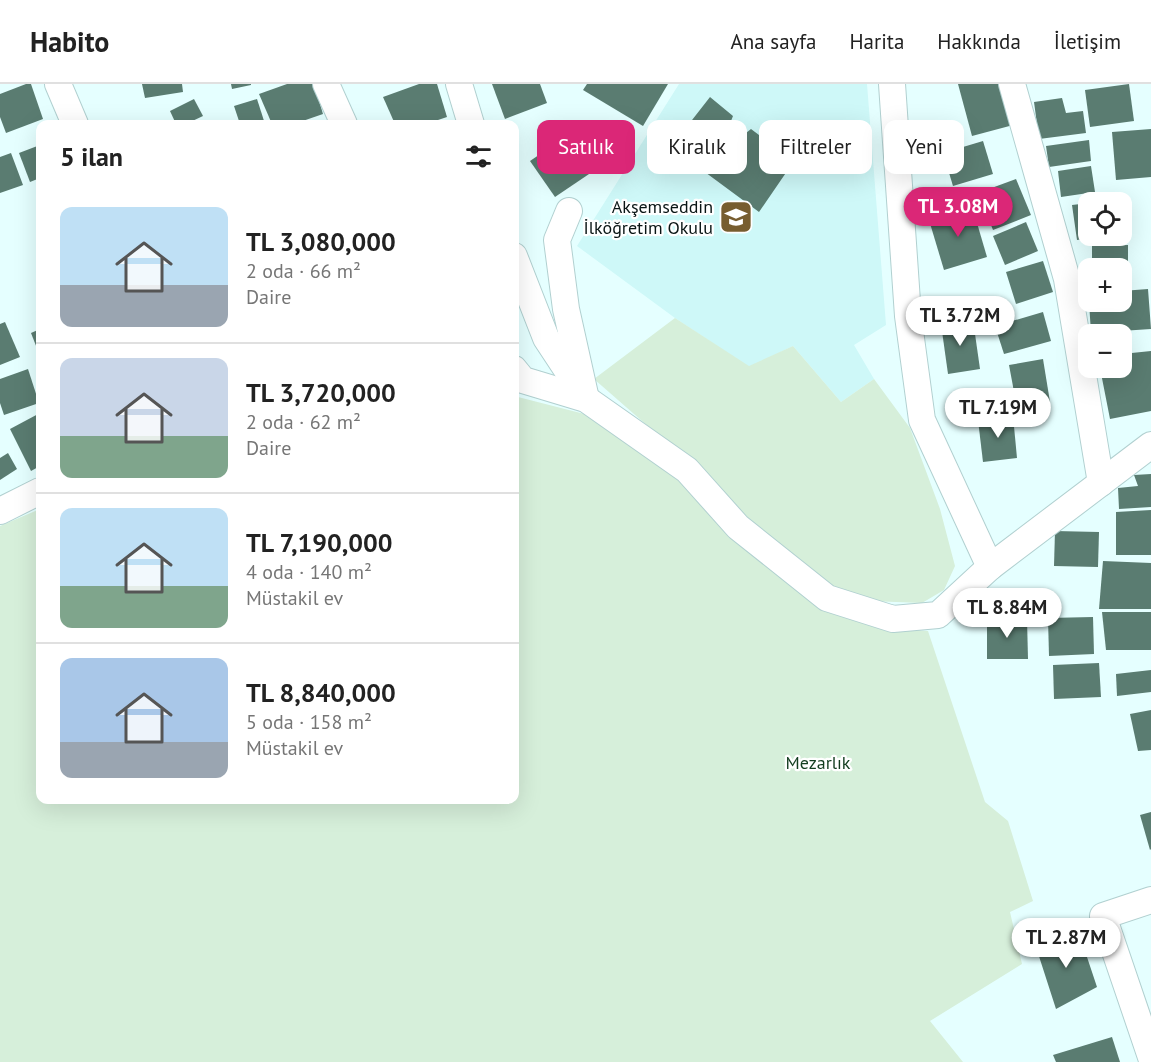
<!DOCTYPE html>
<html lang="tr">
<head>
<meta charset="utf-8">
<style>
	:root { --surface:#fff; --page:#f6f6f6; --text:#222; --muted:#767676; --line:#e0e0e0; --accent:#db2777 }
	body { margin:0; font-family:"PT Sans",sans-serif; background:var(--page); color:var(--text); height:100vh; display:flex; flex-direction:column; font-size:22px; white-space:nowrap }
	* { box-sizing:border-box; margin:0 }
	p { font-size:20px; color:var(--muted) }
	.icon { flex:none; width:33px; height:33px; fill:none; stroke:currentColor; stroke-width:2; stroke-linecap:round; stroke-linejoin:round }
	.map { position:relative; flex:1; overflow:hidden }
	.sheet { position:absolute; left:36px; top:36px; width:483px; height:684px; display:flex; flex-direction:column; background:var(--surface); border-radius:12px; box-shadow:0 6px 24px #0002 }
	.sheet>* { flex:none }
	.top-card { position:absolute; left:537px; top:36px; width:524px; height:54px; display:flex; gap:12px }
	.controls { position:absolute; left:1078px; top:108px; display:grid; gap:12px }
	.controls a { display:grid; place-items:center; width:54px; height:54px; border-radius:12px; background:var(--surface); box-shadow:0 6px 24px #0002; font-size:30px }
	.price { position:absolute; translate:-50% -51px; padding:0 14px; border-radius:21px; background:#fff; color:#222; font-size:20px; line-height:39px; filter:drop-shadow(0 2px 3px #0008) }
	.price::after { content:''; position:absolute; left:50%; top:36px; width:18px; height:14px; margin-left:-9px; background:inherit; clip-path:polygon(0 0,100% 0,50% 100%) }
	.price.current { background:var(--accent); color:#fff }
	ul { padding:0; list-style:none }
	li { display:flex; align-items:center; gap:18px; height:150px; padding:0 24px }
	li+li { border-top:2px solid var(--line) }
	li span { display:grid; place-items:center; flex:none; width:168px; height:120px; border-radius:12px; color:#555 }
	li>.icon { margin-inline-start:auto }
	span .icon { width:72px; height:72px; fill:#fffc; stroke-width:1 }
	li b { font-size:26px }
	h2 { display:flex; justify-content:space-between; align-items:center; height:72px; padding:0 24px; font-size:26px }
	.pill { padding:0 21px; border-radius:12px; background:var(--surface); box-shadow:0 6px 24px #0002; font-size:21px; line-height:54px }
	.pill.current { background:var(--accent); color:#fff }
	header { display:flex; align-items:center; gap:36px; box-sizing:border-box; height:84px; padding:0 30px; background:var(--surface); border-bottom:2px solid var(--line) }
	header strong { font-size:28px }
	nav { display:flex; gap:33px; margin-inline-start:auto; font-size:21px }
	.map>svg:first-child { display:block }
	.built { fill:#cef8f8 }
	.green { fill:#d6efda }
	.building { fill:#5a7c71 }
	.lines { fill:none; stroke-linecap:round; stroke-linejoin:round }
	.street-casing { stroke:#b1d0d0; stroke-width:28 }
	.street { stroke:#fff; stroke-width:26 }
	.labels { text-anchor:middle; stroke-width:4.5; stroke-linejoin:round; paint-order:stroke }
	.poi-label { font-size:18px; fill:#091515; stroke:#fff; text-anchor:end }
	.park-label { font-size:18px; fill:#123d1f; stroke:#fff }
</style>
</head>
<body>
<header>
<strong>Habito</strong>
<nav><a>Ana sayfa</a><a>Harita</a><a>Hakkında</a><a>İletişim</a></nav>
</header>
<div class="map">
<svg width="1151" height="978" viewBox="0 0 1151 978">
	<rect width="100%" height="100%" fill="#e5ffff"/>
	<!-- built -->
	<path class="built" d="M679,0H867L886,241L854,261L874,295L841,318L793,262L749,283L675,234L577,162Z"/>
	<!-- green -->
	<g class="green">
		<path d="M675,234L749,282L793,262L841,318L874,295L910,344L940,425L955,482L944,506L922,519L870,517L824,499L760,447L690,379L594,295Z"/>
		<path d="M515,310L518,313L600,334L878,543L928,547L985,718L1008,737L1033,817L1010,828L1022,880L930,937L963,978H0V442L40,425V716H514Z"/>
	</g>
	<!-- building -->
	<g class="building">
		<path d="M26,0H31L43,35L6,49L0,33V10Z"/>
		<path d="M142,0H182L183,8L145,14Z"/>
		<path d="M231,0H251V1L232,5Z"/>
		<path d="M287,0H314L323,30L294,40H272L259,10Z"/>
		<path d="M419,0H437L447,33L426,40H395L383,13Z"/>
		<path d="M492,0H540L547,19L505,35Z"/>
		<path d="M587,0H668L643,42L583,6Z"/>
		<path d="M958,0H1007L1017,40L972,52Z"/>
		<path d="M1129,0L1134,37L1090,43L1085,6Z"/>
		<path d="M710,13L733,32L731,37L746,49L751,45L794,77L759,128L671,63Z"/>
		<path d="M1062,14L1066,29L1083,27L1086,49L1039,55L1034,18Z"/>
		<path d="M194,15L203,32L186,40H176L170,27Z"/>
		<path d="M257,15L265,40H240L234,22Z"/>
		<path d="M1151,45V93L1116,96L1112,48Z"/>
		<path d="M567,52L592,88L555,113L530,77Z"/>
		<path d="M1089,56L1091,77L1049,83L1046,62Z"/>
		<path d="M983,57L993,90L953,102L943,69Z"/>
		<path d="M40,61V94L30,98L19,69Z"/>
		<path d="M11,69L23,101L0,109V73Z"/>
		<path d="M1091,82L1095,108L1061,113L1058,87Z"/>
		<path d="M1016,95L1031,131L993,146L978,109Z"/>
		<path d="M1125,113L1131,148L1122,149V118L1099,117Z"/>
		<path d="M1089,119V152L1097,153L1077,156L1072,121Z"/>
		<path d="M972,122L987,173L944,186L929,136Z"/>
		<path d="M1026,138L1038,167L1005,181L993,152Z"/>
		<path d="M1128,161V191H1122V184H1092V162Z"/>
		<path d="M1043,177L1053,208L1016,220L1006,188Z"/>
		<path d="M1148,205L1151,245L1091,249L1089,218H1122V207Z"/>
		<path d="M1043,228L1051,257L1004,270L995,242Z"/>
		<path d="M973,236L980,285L948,290L941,240Z"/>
		<path d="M5,238L20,273L0,281V240Z"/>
		<path d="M40,245V272L31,249Z"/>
		<path d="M1151,267V327L1110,335L1100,284H1122V270Z"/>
		<path d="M1043,275L1050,318L1017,324L1009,281Z"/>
		<path d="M28,285L39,319L4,331L0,319V295Z"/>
		<path d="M40,329V382L31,387L10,345Z"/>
		<path d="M1013,332L1017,374L983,378L978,336Z"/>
		<path d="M8,369L17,385L0,396V374Z"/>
		<path d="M1151,390V423L1119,425L1118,404L1138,402L1134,391Z"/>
		<path d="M1151,426V471H1116V428Z"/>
		<path d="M1055,447L1099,448L1098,483L1054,482Z"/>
		<path d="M1103,477L1151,479V525H1099Z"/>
		<path d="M1102,528H1151V566H1106Z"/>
		<path d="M1093,533L1094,570L1049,572L1048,534Z"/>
		<path d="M1027,535L1028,575H987V536Z"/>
		<path d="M1099,579L1101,613L1054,615L1053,581Z"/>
		<path d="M1151,586V608L1117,612L1116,590Z"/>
		<path d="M1151,626V666L1138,667L1130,630Z"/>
		<path d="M1151,728V765L1150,766L1140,731Z"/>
		<path d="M1079,849L1097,903L1056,925L1036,863L1062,852L1064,860Z"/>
		<path d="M1112,953L1120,978H1056L1053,971Z"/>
	</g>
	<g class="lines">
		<!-- street casing -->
		<g class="street-casing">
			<g id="street">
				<path d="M58,0L75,40"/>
				<path d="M326,0L344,40"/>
				<path d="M459,0L471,40"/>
				<path d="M892,0L908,232L922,336L990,483"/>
				<path d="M1012,0L1067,195L1101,399"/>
				<path d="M569,127L557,156L566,225L586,315"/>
				<path d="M514,172L546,254L577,301"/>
				<path d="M514,285L523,296L586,315L687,386L738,443L827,514L893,535L938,531L990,483L1151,361"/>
				<path d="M0,427L40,407"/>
				<path d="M1151,816L1103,832L1151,973"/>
			</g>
		</g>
		<!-- street -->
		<use href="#street" class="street"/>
	</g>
	<!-- icons -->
	<defs>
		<g id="school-square" transform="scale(1.725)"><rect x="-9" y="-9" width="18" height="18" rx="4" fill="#775d2f" stroke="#fff"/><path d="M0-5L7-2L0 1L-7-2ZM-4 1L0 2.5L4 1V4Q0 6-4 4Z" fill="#fff"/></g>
	</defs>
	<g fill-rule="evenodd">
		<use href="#school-square" x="736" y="133"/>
	</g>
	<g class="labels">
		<!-- poi labels -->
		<g class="poi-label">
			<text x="713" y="129">Akşemseddin<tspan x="713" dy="21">İlköğretim Okulu</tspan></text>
		</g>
		<!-- park labels -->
		<g class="park-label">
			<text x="818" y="685">Mezarlık</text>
		</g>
	</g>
</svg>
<div class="controls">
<a><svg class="icon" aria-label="locate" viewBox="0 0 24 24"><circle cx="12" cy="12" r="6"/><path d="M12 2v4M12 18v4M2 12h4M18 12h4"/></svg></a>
<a>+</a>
<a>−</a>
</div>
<b class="price current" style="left:958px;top:154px">TL 3.08M</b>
<b class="price" style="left:960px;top:263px">TL 3.72M</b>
<b class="price" style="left:998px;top:355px">TL 7.19M</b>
<b class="price" style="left:1007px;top:555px">TL 8.84M</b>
<b class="price" style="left:1066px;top:885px">TL 2.87M</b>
<div class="top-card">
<a class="pill current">Satılık</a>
<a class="pill">Kiralık</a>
<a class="pill">Filtreler</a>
<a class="pill">Yeni</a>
</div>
<section class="sheet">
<h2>5 ilan<svg class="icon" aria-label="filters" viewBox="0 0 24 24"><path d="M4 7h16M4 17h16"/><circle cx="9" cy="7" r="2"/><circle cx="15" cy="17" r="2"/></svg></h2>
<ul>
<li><span style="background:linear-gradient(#bfe0f5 65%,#9aa5b1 0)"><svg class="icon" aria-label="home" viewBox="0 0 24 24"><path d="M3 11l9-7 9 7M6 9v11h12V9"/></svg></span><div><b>TL 3,080,000</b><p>2 oda · 66 m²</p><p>Daire</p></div></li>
<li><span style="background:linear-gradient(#c9d6e8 65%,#7fa58c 0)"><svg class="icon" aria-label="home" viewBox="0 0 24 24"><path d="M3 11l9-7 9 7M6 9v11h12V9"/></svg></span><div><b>TL 3,720,000</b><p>2 oda · 62 m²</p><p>Daire</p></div></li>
<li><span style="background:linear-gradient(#bfe0f5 65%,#7fa58c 0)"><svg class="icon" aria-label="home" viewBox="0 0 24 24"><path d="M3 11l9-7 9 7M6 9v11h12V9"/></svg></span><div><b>TL 7,190,000</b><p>4 oda · 140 m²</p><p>Müstakil ev</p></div></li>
<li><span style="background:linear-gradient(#a9c7e8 70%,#9aa5b1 0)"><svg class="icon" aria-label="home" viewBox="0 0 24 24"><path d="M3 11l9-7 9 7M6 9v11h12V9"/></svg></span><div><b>TL 8,840,000</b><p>5 oda · 158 m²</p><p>Müstakil ev</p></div></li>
</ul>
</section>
</div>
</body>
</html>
